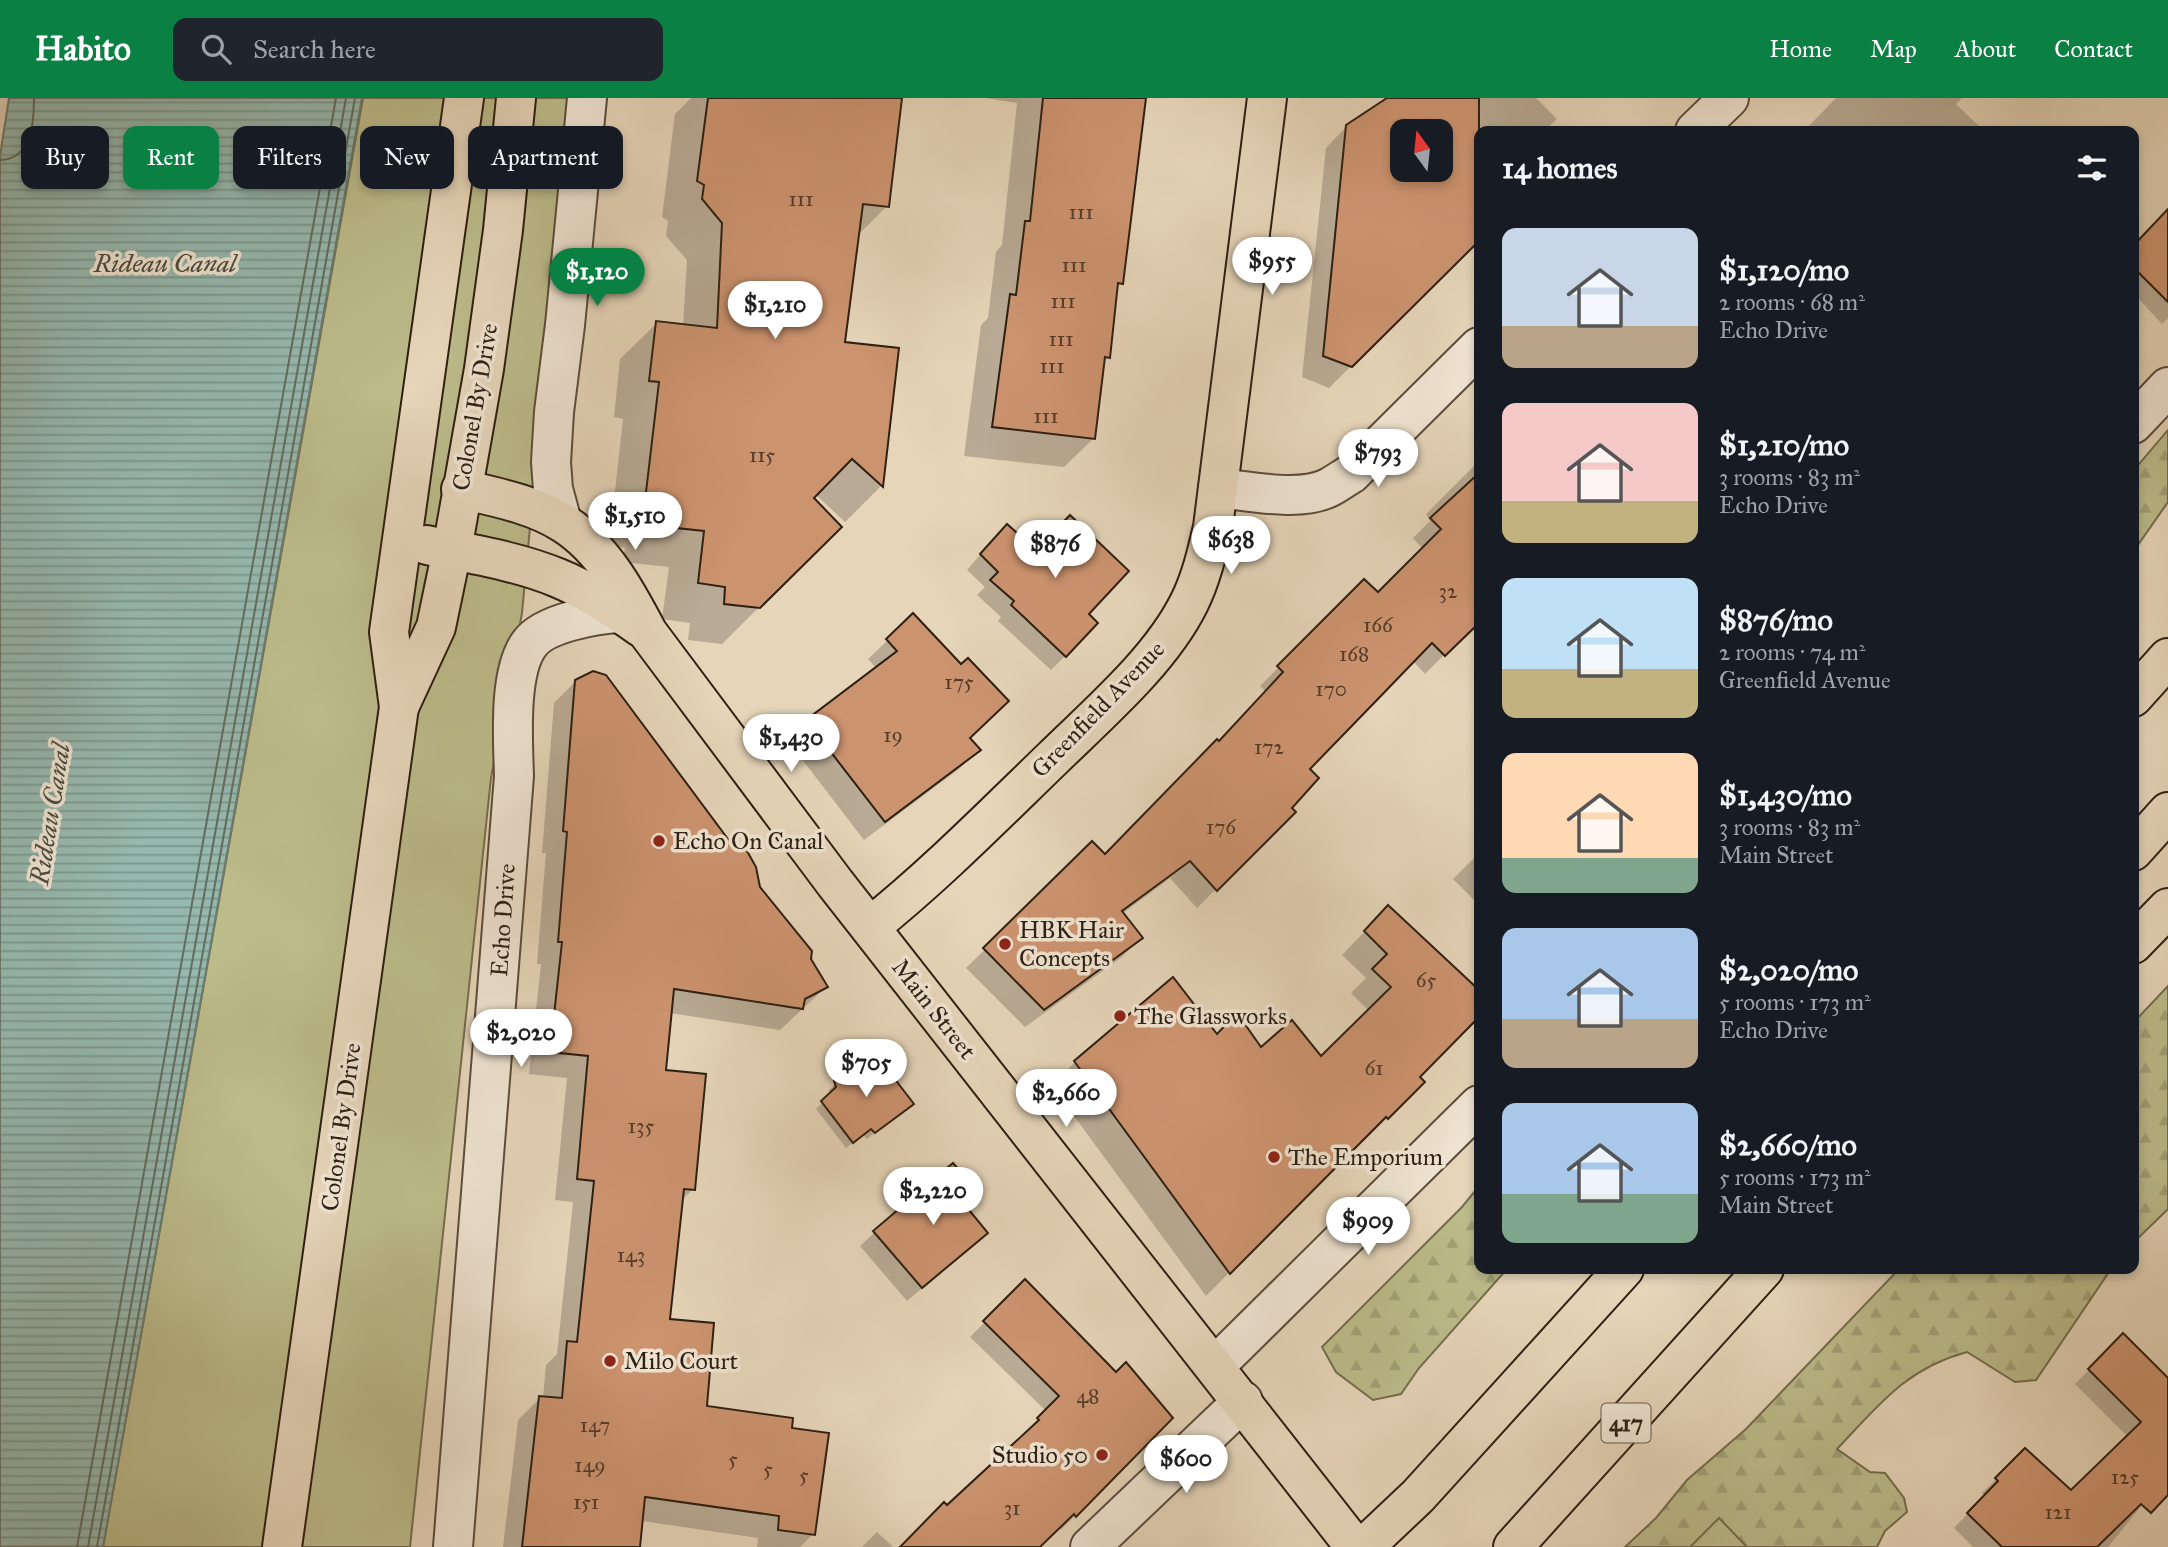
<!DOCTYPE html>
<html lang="en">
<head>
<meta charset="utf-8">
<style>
	:root { --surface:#171b24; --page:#20242c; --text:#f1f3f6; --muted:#9ea1a6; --accent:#0b8043 }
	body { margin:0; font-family:"IM FELL Great Primer",serif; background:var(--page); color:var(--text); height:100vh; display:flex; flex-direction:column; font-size:26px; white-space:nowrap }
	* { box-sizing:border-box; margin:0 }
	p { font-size:23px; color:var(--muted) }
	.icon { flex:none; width:38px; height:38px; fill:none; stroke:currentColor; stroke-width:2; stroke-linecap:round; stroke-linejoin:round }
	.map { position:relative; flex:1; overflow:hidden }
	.sheet { position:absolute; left:1474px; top:28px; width:665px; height:1148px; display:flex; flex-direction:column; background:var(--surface); border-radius:14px; box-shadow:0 4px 10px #0003 }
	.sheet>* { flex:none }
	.top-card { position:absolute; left:21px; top:28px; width:665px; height:63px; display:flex; gap:14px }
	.needle { width:46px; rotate:345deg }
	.controls { position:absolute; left:1390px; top:21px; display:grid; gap:14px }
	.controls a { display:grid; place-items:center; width:63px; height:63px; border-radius:14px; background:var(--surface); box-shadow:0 4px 10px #0003; font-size:35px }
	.price { position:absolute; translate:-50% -60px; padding:0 16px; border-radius:24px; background:#fff; color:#222; font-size:23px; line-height:46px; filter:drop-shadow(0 2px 4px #0008) }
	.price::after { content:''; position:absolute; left:50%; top:42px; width:21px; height:16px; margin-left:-10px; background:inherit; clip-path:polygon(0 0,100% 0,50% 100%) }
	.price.selected { background:var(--accent); color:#fff }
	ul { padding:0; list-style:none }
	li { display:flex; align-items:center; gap:21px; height:175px; padding:0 28px }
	li span { display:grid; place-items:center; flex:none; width:196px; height:140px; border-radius:14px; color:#555 }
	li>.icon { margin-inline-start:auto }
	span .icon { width:84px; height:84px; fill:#fffc; stroke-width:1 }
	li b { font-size:30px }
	h2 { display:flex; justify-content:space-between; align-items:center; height:84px; padding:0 28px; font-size:30px }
	.pill { padding:0 24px; border-radius:14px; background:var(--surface); box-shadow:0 4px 10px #0003; font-size:24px; line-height:63px }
	.pill.selected { background:var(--accent); color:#fff }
	header { display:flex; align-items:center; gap:42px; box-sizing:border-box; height:98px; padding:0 35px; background:var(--accent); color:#fff }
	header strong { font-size:33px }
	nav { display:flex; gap:38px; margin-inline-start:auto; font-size:24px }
	.search { width:490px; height:63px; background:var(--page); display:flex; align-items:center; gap:18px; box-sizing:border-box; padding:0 24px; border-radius:14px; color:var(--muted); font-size:26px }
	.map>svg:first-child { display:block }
	.forest { fill:url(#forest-firs); stroke:#746d4e; stroke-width:2 }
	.green { fill:#bcbb8a; stroke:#746d4e; stroke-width:2 }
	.water { fill:url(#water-rules); stroke:#6c7b70; stroke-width:2 }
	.shadow { fill:#0003; fill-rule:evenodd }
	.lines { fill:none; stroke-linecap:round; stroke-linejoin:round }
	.shore { stroke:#626c60; stroke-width:2 }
	.building { fill:#cc936f; stroke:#2d1f12; stroke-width:2; fill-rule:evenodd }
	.minor-casing { stroke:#5b4c3c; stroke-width:42 }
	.major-casing { stroke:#2d1f12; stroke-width:42 }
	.highway-casing { stroke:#2d1f12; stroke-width:42 }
	.minor { stroke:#efe4d2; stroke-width:38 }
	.major { stroke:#e6d5b9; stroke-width:38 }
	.highway { stroke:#e6d5b9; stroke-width:38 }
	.poi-dot { fill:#8f2418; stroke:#efe4d2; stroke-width:2.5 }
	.labels { text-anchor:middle; stroke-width:7; stroke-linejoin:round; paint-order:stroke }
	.number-label { font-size:21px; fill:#553c29 }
	.shield { fill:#efe4d2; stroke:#675a4c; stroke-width:2 }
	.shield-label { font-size:23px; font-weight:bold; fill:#2d1f12 }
	.street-label { font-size:24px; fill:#2d1f12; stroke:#efe4d2 }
	.poi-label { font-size:24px; fill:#2d1f12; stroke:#efe4d2; text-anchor:start }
	.water-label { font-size:26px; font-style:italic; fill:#4c4d41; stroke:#efe4d2 }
</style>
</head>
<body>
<header>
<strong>Habito</strong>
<div class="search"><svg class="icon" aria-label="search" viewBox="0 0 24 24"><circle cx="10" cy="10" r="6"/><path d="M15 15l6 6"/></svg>Search here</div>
<nav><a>Home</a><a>Map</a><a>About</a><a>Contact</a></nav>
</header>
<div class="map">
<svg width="2168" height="1449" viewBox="0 0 2168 1449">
	<defs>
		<pattern id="forest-firs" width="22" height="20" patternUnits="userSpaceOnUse" patternTransform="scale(1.75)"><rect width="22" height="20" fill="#bcbb8a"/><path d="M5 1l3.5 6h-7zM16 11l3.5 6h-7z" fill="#a2a076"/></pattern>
		<pattern id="water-rules" width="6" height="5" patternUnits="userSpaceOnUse" patternTransform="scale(1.75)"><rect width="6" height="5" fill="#96b9af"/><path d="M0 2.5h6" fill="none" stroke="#7b968d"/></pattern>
	</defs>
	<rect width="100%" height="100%" fill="#e6d5b9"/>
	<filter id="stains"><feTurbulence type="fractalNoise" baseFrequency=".00286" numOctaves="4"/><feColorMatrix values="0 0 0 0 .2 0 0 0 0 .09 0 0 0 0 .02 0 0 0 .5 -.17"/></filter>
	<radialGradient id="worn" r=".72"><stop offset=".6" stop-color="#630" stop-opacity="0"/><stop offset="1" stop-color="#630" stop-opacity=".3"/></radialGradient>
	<!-- forest -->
	<g class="forest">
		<path d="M2168,332V404L2133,454V373Z"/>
		<path d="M2168,888V1111L2133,1145V925Z"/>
		<path d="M1479,1088V1171H1507L1419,1270L1401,1296L1373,1302L1336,1274L1322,1249L1462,1109Z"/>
		<path d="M1899,1171H2111L2036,1282L2015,1284L1967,1254C1905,1271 1879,1307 1837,1351L1870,1374L1885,1375L1904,1400L1907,1414L1885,1433L1877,1449H1625L1656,1420L1687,1382L1746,1331Z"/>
	</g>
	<!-- green -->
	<g class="green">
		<path d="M363,0H570L522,515L491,680L410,1449H103Z"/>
		<path d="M1719,1420L1747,1449H1690Z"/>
	</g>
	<!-- water -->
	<path class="water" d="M9,0H362L103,1449H0V58Z"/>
	<!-- shadow -->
	<g class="shadow">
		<path d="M691,0H888L887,108L857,138L843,246L897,252L881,388L845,424L815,396L812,400L840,429L722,546L688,542L690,525L662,521L669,469L622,464L625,450L609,447L623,321L614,319L620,261L657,225L683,228L687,162L666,138L668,123L662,119L675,16Z"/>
		<path d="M986,0H1145L1121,185L1116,190L1109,259L1102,265L1094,340L1064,369L964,358L981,227L988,220L996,154L1002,147L1017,5Z"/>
		<path d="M1390,0H1536L1557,21L1544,33H1479V140L1329,290L1302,279L1326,50L1347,28ZM1402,33H1440V72H1402Z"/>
		<path d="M1836,0H1962L1956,6L1984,33H1804Z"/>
		<path d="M2168,113V220L2162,226L2133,195V146Z"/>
		<path d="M1479,363V531L1474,527L1425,576L1413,563L1308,671L1290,710L1294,714L1197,810L1170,780L1122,816L1140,840L1122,859L1025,929L966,870L1092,746L1105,758L1219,645L1266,594L1260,588L1364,483L1378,497L1423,451L1413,440L1430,423L1426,416Z"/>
		<path d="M993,442L1086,516L1065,558L1051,572L998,523L1001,519L977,497L985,489L967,472Z"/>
		<path d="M913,518L968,640L978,652L959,671L864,742L788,643L808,624L877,571L868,561Z"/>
		<path d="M576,583L758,789L810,862L826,889L780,932L670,915L664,973L693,1091L680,1104L668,1222L705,1310L790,1331L813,1436L800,1449H757L758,1440L642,1423L639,1449H503L518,1322L540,1300H543L546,1267L557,1256L573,1104L555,1102L567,980L529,976L541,866H537L546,755H542L554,605Z"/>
		<path d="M1479,755V807L1453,781Z"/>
		<path d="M1365,833L1479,895L1418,979L1423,984L1364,1043L1362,1041L1206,1198L1052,988L1075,964L1172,881L1216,938L1261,952L1320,961L1369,913L1351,895L1366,880L1342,857Z"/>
		<path d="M836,985L912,1006L867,1041L863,1037L846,1050L816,1011L830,997L829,992Z"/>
		<path d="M964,1108L986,1135L907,1203L860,1148L875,1134Z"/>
		<path d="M1025,1184L1116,1276L1171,1320L1061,1432L1059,1429L1038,1449H902L1026,1337L1024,1335L1046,1313L970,1239Z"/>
		<path d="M2123,1238L2168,1283V1375L2108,1449H1973L1954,1430L1985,1398L1982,1395L2025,1352L2071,1394L2128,1339L2075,1286Z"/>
		<path d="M877,1434L893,1449H862Z"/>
	</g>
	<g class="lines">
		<!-- shore -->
		<g class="shore">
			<path d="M0,62C32,61 34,25 34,0"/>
			<path d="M77,1449L336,0"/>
			<path d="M88,1449L346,0"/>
			<path d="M97,1449L355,0"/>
		</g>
	</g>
	<!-- building -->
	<g class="building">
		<path d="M708,0H902L889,109L863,106L845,244L899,250L883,389L852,361L814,400L842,429L760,510L724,506L725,489L698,485L704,433L658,428L660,414L644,411L659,284L649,283L656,223L717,230L722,125L702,101L704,87L697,83Z"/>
		<path d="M1043,0H1146L1123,186L1118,185L1110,260L1105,259L1095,341L992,329L1010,196L1016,197L1025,123H1030Z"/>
		<path d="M1387,0H1479V143L1352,269L1323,258L1346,27ZM1402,33H1440V72H1402Z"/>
		<path d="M2168,111V204L2133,169V148Z"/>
		<path d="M1479,375V525L1445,558L1432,545L1375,604L1310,671L1319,680L1292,710L1296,714L1217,793L1190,763L1122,813L1143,840L1044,912L983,850L1092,743L1105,756L1217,641L1219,643L1283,574L1277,568L1364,481L1378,494L1441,431L1430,420Z"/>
		<path d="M1070,417L1129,473L1089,516L1098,525L1066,559L1011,507L1014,503L990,482L998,474L980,456L1007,426L1036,452Z"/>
		<path d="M913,515L961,566L968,560L1009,603L970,640L981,652L885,724L806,622L897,553L886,541Z"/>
		<path d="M593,573L606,577L728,741L747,753L756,769L760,789L812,853L811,861L828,889L805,901L803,911L674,891L666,972L706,976L695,1092L684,1091L670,1221L714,1225L707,1308L793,1320L792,1330L829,1335L815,1437L778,1432L779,1418L645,1399L640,1449H522L539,1298L562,1300L567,1243L577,1244L594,1083L577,1081L588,958L550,954L562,844H558L567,734L563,733L575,582Z"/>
		<path d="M1388,807L1479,892V919L1420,979L1425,984L1388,1021L1386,1019L1230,1176L1074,963L1173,879L1217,936L1237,915L1261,949L1292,922L1321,958L1391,889L1372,871L1387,856L1364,833Z"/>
		<path d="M874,954L914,1006L875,1035L871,1031L853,1045L821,1003L836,989L834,983Z"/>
		<path d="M953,1065L979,1095L965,1107L988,1135L922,1190L873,1133Z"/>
		<path d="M1025,1181L1116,1274L1126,1264L1173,1320L1076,1419L1074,1416L1040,1449H900L944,1404L947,1407L1039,1322L1037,1320L1059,1298L983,1223Z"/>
		<path d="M2123,1235L2168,1280V1397L2151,1415L2141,1406L2097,1449H2002L1967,1415L1998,1383L1995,1380L2025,1350L2071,1392L2141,1324L2088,1271Z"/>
	</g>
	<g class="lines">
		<!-- minor casing -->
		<g class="minor-casing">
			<g id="minor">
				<path d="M1695,33L1729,0"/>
				<path d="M2133,326L2168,289"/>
				<path d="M1218,390C1250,393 1299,404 1328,390C1336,386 1344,380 1351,376L1479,249"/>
				<path d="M562,424L553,391L551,364L554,314L565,227L587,0"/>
				<path d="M1215,1268L1479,1007"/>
				<path d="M453,1449L514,678C513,643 508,573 530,545C545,525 596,516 620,515"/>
				<path d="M1090,1449L1243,1303"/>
			</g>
		</g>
		<!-- major casing -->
		<g class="major-casing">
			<g id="major">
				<path d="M461,391C495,399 533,406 563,425C603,450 627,495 648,535L835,785L1355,1449"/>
				<path d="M427,447C471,456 517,463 558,480C588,492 616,512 642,530"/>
				<path d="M399,609L436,529L452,452L484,271L503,132L516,0"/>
				<path d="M870,829C935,777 993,718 1053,660C1099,615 1160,563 1189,505C1201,481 1207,455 1213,429L1267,0"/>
				<path d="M282,1449L399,609L389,534L464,0"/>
			</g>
		</g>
		<!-- highway casing -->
		<g class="highway-casing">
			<g id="highway">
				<path d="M2133,599L2168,560"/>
				<path d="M2133,753L2168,714"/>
				<path d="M2133,846L2168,810"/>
				<path d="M1364,1449L1418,1398L1624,1171"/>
				<path d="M1513,1449L1764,1171"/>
			</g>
		</g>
		<!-- minor -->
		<use href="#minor" class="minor"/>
		<!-- major -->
		<use href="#major" class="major"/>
		<!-- highway -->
		<use href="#highway" class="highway"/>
	</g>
	<!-- markers -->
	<g class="poi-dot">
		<circle cx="659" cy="743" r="7"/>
		<circle cx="1005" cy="846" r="7"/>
		<circle cx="1120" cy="918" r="7"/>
		<circle cx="1274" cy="1059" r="7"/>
		<circle cx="610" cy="1263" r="7"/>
		<circle cx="1102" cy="1357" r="7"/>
	</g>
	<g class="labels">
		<!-- number labels -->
		<g class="number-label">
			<text x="801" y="108">111</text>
			<text x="1081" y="121">111</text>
			<text x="1074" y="174">111</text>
			<text x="1063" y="210">111</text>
			<text x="1061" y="248">111</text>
			<text x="1052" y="275">111</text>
			<text x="1046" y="325">111</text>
			<text x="762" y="364">115</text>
			<text x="1448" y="500">32</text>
			<text x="1378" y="534">166</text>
			<text x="1354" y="563">168</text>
			<text x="959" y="591">175</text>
			<text x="1331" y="598">170</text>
			<text x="893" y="644">19</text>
			<text x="1269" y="656">172</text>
			<text x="1221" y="736">176</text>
			<text x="1426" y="889">65</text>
			<text x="1374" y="977">61</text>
			<text x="641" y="1035">135</text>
			<text x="631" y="1164">143</text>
			<text x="1088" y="1305">48</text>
			<text x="595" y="1334">147</text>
			<text x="733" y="1368">5</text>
			<text x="590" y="1374">149</text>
			<text x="768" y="1378">5</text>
			<text x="804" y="1384">5</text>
			<text x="2125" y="1386">125</text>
			<text x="586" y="1411">151</text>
			<text x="1012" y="1417">31</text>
			<text x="2058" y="1421">121</text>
		</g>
		<!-- shield labels -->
		<rect class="shield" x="1601.5" y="1305.5" width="49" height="39" rx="5"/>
		<g class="shield-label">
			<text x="1626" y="1333">417</text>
		</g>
		<!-- street labels -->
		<g class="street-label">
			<text transform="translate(475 309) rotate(-80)" y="8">Colonel By Drive</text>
			<text transform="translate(1098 611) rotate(-46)" y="8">Greenfield Avenue</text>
			<text transform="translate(503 822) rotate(-86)" y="8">Echo Drive</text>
			<text transform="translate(934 911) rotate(52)" y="8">Main Street</text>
			<text transform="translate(341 1029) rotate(-82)" y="8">Colonel By Drive</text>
		</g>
		<!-- poi labels -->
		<g class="poi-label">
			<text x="673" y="751">Echo On Canal</text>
			<text x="1019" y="840">HBK Hair<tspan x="1019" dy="28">Concepts</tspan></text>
			<text x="1134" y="926">The Glassworks</text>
			<text x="1288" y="1067">The Emporium</text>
			<text x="624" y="1271">Milo Court</text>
			<text x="1088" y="1365" text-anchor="end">Studio 50</text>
		</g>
		<!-- water labels -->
		<g class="water-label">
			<text x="165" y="174">Rideau Canal</text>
			<text transform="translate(50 716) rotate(-81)" y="9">Rideau Canal</text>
		</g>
	</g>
	<rect width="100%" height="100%" filter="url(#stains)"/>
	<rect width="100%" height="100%" fill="url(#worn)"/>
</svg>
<div class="controls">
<a><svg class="needle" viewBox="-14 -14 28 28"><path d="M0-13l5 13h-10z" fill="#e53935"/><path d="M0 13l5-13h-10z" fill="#9ea1a6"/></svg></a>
</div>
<b class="price" style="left:1272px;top:199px">$955</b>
<b class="price selected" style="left:597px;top:210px">$1,120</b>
<b class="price" style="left:775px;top:243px">$1,210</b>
<b class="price" style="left:1378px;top:391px">$793</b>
<b class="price" style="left:635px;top:454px">$1,510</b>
<b class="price" style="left:1231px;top:478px">$638</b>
<b class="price" style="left:1055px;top:482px">$876</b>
<b class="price" style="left:791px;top:676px">$1,430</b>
<b class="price" style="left:521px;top:971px">$2,020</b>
<b class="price" style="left:866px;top:1001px">$705</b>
<b class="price" style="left:1066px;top:1031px">$2,660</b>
<b class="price" style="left:933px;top:1129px">$2,220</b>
<b class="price" style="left:1368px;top:1159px">$909</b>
<b class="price" style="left:1186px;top:1397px">$600</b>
<div class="top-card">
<a class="pill">Buy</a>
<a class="pill selected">Rent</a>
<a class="pill">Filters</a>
<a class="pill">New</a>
<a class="pill">Apartment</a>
</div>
<section class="sheet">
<h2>14 homes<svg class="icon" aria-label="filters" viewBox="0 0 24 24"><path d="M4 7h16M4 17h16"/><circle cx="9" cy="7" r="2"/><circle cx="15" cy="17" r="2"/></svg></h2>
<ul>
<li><span style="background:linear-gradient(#c9d6e8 70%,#b9a48a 0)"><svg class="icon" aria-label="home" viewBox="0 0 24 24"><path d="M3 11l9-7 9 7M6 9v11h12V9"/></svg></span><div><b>$1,120/mo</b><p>2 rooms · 68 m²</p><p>Echo Drive</p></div></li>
<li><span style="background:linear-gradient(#f6c9c9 70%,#c2b280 0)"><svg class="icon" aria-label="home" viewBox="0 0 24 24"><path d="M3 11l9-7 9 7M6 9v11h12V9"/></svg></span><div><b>$1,210/mo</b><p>3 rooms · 83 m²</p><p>Echo Drive</p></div></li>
<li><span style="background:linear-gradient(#bfe0f5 65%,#c2b280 0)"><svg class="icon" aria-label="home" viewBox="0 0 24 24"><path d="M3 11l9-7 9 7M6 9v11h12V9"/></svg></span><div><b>$876/mo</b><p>2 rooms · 74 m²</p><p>Greenfield Avenue</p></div></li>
<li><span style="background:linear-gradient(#ffd9b3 75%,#7fa58c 0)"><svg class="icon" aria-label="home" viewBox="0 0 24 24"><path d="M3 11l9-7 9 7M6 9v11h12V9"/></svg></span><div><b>$1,430/mo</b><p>3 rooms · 83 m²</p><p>Main Street</p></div></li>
<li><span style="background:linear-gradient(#a9c7e8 65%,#b9a48a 0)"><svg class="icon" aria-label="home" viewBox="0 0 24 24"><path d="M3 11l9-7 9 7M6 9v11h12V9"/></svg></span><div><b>$2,020/mo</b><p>5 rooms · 173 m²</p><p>Echo Drive</p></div></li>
<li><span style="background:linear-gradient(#a9c7e8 65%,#7fa58c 0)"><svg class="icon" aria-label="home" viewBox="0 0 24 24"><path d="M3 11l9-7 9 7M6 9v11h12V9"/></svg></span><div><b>$2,660/mo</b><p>5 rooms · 173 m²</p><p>Main Street</p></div></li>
</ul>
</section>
</div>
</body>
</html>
